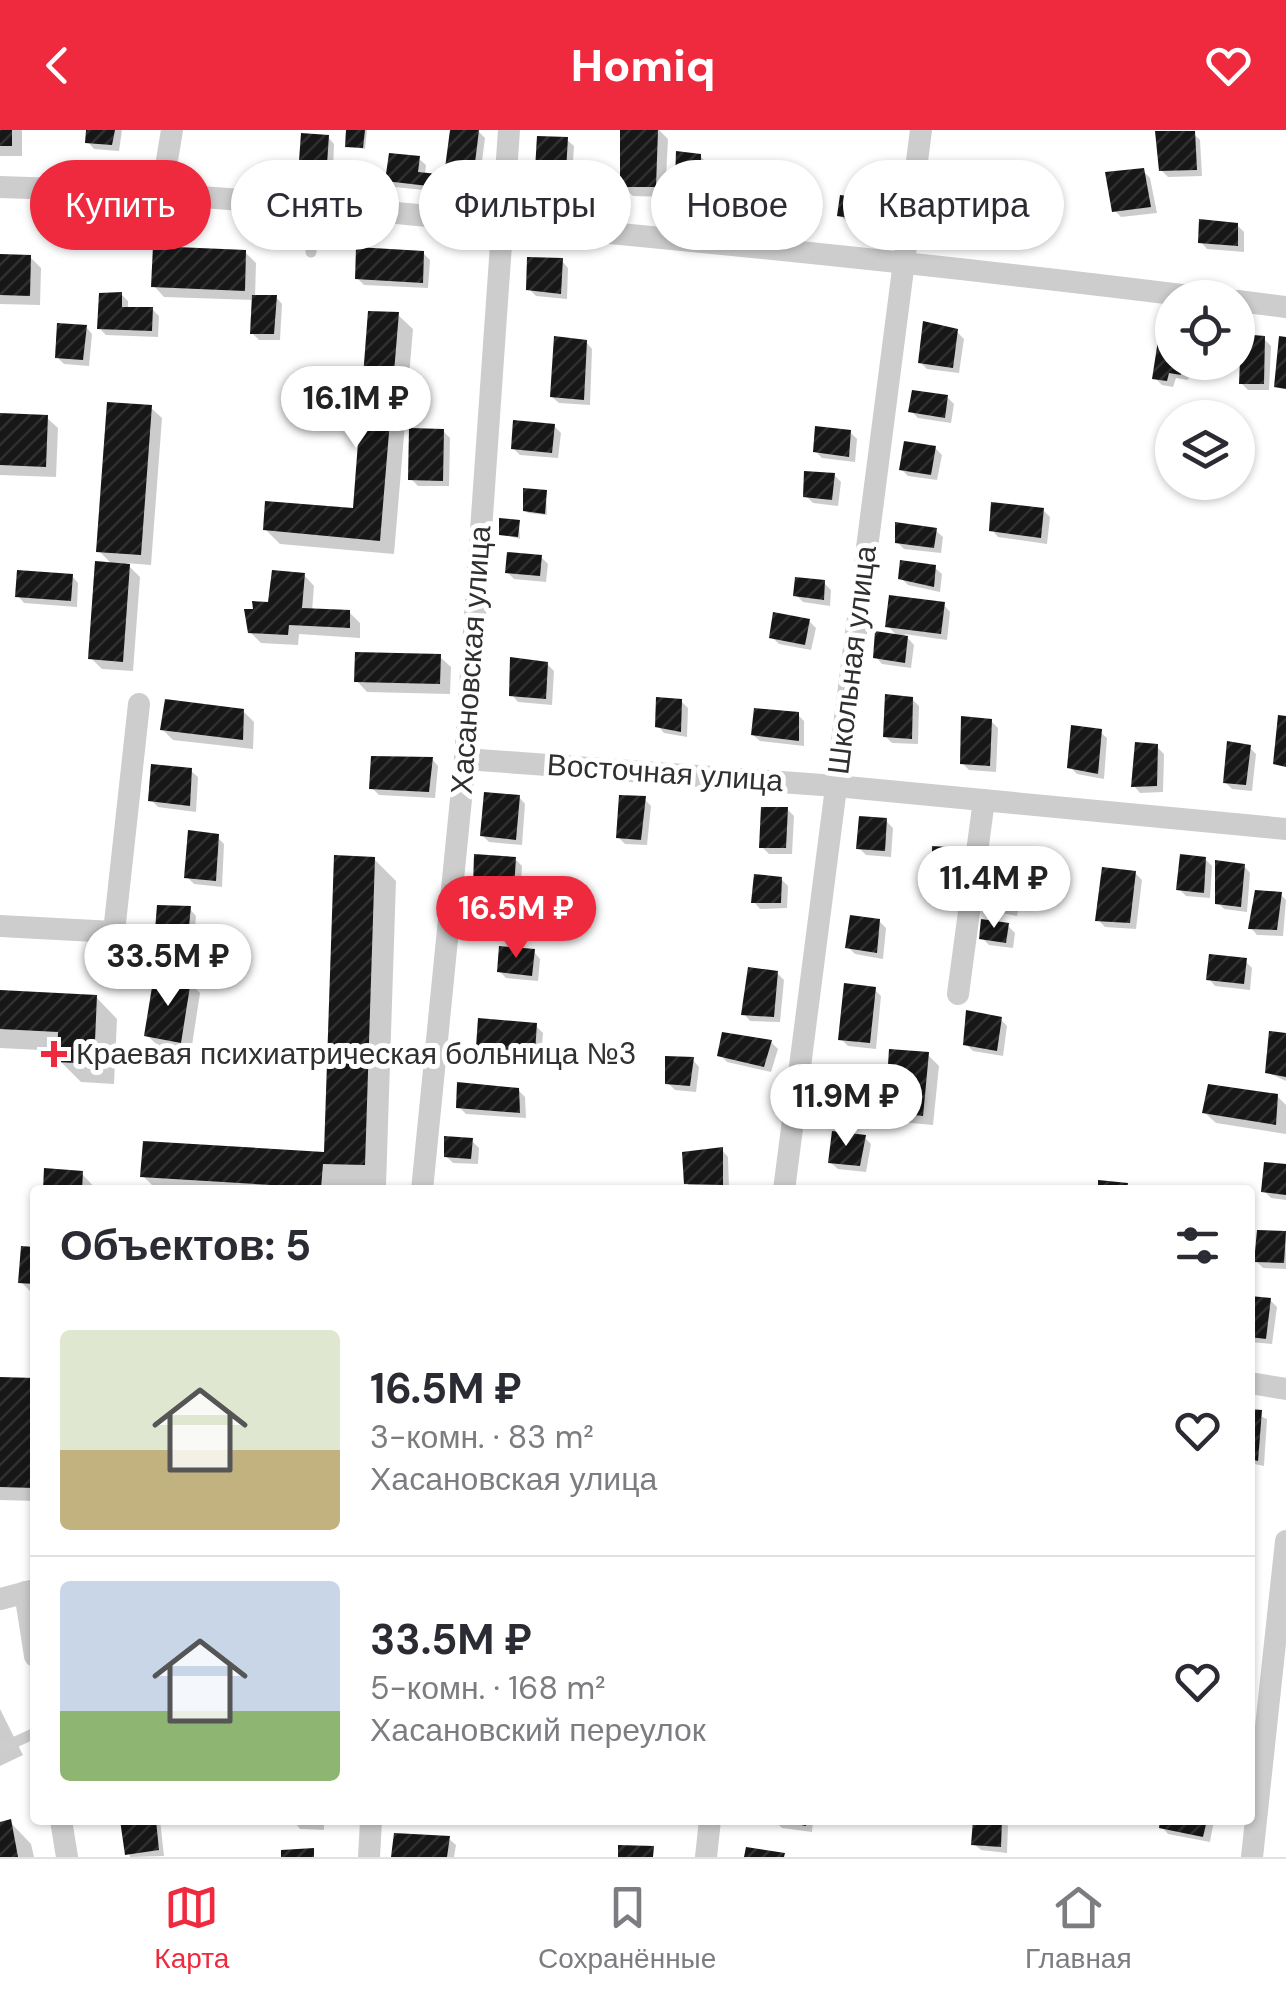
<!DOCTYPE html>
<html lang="ru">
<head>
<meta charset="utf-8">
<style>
	:root { --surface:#fff; --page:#f2f2f3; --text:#2b2b33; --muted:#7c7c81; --line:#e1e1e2; --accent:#ef2a3e }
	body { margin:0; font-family:"DM Sans",sans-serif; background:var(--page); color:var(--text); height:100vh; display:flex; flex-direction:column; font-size:38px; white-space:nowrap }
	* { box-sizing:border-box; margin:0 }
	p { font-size:32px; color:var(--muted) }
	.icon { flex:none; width:55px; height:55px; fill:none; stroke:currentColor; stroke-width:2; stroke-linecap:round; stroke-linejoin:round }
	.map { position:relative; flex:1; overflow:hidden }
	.side { position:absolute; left:30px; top:1055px; width:1225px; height:640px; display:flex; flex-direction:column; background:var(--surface); border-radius:10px; box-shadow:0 2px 8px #0004 }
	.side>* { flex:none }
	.guide { position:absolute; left:30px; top:30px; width:1228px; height:90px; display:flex; gap:20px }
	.controls { position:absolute; left:1155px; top:150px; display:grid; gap:20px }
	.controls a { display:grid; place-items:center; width:100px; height:100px; border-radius:50%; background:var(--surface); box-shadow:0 2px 8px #0004; font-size:50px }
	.price { position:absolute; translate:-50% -85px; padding:0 22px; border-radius:35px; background:#fff; color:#222; font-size:32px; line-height:65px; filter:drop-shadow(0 2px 5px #0008) }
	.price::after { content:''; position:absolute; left:50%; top:60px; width:30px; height:22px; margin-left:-15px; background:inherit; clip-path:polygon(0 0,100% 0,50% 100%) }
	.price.current { background:var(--accent); color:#fff }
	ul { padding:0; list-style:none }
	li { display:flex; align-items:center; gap:30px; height:250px; padding:0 30px }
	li+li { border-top:2px solid var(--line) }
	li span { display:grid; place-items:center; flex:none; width:280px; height:200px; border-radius:10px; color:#555 }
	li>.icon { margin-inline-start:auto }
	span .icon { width:120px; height:120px; fill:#fffc; stroke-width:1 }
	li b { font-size:42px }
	h2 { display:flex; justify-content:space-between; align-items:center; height:120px; padding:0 30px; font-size:42px }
	.pill { padding:0 35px; border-radius:45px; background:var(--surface); box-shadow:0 2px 8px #0004; font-size:35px; line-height:90px }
	.pill.current { background:var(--accent); color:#fff }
	header { display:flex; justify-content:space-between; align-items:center; height:130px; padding:0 30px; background:var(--accent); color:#fff; font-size:45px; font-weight:800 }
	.tabs { display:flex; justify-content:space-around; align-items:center; height:140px; border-top:2px solid var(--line); background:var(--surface); font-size:28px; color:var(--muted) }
	.tabs a { display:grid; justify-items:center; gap:5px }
	.tabs .current { color:var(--accent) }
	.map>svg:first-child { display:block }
	.shadow { fill:#0003 }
	.building { fill:url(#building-hatch) }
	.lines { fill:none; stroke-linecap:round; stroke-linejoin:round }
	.lane { stroke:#cdcdcd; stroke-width:11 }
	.street { stroke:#cdcdcd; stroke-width:22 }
	.poi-dot { fill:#ef2a3e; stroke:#fff; stroke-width:4 }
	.labels { text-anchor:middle; stroke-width:10; stroke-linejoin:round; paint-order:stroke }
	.street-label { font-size:30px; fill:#303030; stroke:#fff }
	.poi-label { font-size:30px; fill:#303030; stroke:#fff; text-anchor:start }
</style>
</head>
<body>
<header><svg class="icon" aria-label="back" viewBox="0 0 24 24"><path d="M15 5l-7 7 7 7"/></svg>Homiq<svg class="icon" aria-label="heart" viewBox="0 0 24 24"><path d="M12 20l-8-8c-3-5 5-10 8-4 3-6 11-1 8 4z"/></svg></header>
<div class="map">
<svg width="1286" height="1727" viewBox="0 0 1286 1727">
	<defs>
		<pattern id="building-hatch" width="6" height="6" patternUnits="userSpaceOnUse" patternTransform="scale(2.5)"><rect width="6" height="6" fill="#171717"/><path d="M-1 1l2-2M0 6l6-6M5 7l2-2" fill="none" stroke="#303030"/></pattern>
	</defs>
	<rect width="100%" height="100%" fill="#fff"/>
	<!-- shadow -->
	<g class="shadow">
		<rect x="0" y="0" width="22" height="26"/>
		<path d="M88,0H122L119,21L94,19L88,12Z"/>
		<path d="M349,0H367L365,19L348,16Z"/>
		<path d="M453,0L478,1L485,8L480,47L455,44L448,37Z"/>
		<path d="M622,0H659L668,9L665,67L633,66L622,56Z"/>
		<path d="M1194,4L1200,10L1202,46L1168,47L1161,40Z"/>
		<path d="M328,7L334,14L333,40L309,37L302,30Z"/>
		<path d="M567,10L574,16L571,64L543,62L536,55Z"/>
		<path d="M700,26L707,33L705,91L684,89L677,82Z"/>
		<path d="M419,29L426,35L425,45L437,47L444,53L443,62L395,57L388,50Z"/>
		<path d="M1143,41L1150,48L1157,83L1121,87L1114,80Z"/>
		<path d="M960,59L967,66L965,91L947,88L940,82Z"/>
		<path d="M870,71L877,78L874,96L847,92L840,85Z"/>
		<path d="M1237,95L1244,102V122L1207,119L1201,112Z"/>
		<path d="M245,122L256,133L255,167H276L282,174L280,210H259L252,203L254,170L164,167L154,156Z"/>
		<path d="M423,123L430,130L428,158L364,155L357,148Z"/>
		<path d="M0,127H30L41,138L40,175L0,174Z"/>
		<path d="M562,131L568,138L567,169L536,166L529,159Z"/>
		<path d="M121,164L128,171V179H152L159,186L158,207L106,205L99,198Z"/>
		<path d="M398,185L413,199L394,424L280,414L265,399L355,380Z"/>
		<path d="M86,197L92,204L89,236L64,234L57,227Z"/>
		<path d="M957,202L964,209L959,243L927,239L920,232Z"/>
		<path d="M1161,207L1172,209V232H1203L1201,241L1190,240L1188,250L1176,248L1173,257L1162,255L1155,248Z"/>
		<path d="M1264,209L1271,216L1269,260H1248L1241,253Z"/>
		<path d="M586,212L592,219L590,275L559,273L552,267Z"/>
		<path d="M947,267L954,274L951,293L918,288L911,281Z"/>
		<path d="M151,278L162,288L151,435L126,433L140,447L133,541L102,539L91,528L113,435L99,421Z"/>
		<path d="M0,286L47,288L58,298L56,347L0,345Z"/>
		<path d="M554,296L561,303L558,328L520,325L513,318Z"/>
		<path d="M443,301L450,308L449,356H418L411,349Z"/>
		<path d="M850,302L857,309L855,332L822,328L815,321Z"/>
		<path d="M935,318L942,325L937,350L908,346L901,339Z"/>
		<path d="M834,345L841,352L838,376L813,373L806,366Z"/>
		<path d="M546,362L547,385L528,383L525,380Z"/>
		<path d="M1043,380L1050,387L1047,414L998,407L992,400Z"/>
		<path d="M519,392L520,409L502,404Z"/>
		<path d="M936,401L943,407L941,423L904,419L897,412Z"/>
		<path d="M541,427L548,434L546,452L514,449L507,442Z"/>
		<path d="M935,438L942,444L940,462L908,455L901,448Z"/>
		<path d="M304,445L314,456L312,481L349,482L360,493V508L299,504L298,515L261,513L250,502L270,475Z"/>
		<path d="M72,446L78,453L77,477L24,473L18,466Z"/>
		<path d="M824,453L831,460L830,476L803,472L796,465Z"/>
		<path d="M944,475L950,482L947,510L904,504L914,515L911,538L882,534L876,527L898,507L888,496Z"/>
		<path d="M809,491L816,498L811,520L779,514L772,507Z"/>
		<path d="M440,527L451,537L450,564L367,562L357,551Z"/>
		<path d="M547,534L554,541L552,575L518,572L512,565Z"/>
		<path d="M912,569L919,576L918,614L892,613L885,606Z"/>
		<path d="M681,571L688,578L687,607L664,603L658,596Z"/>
		<path d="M243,581L254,592L253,619L173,610L162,599Z"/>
		<path d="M798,585L804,591V616L760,611L753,605Z"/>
		<path d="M991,591L998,598L996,642L969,640L962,633Z"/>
		<path d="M1100,602L1107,608L1104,649L1077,644L1070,637Z"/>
		<path d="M1157,617L1164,624L1163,662L1140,663L1134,656Z"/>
		<path d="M1250,618L1256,624L1252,661L1232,659L1225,652Z"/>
		<path d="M432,629L438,636L435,668L379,665L372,658Z"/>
		<path d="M191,641L198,647L196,682L158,677L151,670Z"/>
		<path d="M519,667L525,674L522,715L489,712L482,705Z"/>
		<path d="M644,669L651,676L647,715L625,714L618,707Z"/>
		<path d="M787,679L794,686L792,724H769L762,717Z"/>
		<path d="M886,691L893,698L891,727L866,725L859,718Z"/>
		<path d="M217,707L224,714L222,757L194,754L187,747Z"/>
		<path d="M964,720L971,727L969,750L941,748L934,741Z"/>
		<path d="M374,729L396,751L386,1056L157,1060L143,1046L327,1025Z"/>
		<path d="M515,729L522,736L520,766L483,763L476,756Z"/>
		<path d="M1205,729L1212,736L1210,768L1186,766L1179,759Z"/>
		<path d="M1244,736L1250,743L1247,782L1224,779L1217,772Z"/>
		<path d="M1135,743L1142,750L1136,799L1105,797L1098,790Z"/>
		<path d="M781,749L788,756L787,778L760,779L754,772Z"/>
		<path d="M1015,750L1022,757L1017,786L987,780L980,774Z"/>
		<path d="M1281,765L1286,770L1283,806L1257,805L1251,798Z"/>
		<path d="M190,779L196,786L192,833L162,831L156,824Z"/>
		<path d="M879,791L886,798L883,829L855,824L848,817Z"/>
		<path d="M1008,796L1015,803L1013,818L989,815L982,808Z"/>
		<path d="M534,822L540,829L538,851L506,848L499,841Z"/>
		<path d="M1245,831L1252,838L1250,860L1215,856L1209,849Z"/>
		<path d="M777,843L784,850L780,892L750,891L744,884Z"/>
		<path d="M189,852L200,863L191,922L158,916L147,905Z"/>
		<path d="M874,859L881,866L876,919L848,916L841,909Z"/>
		<path d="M0,862L96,867L117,889L114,954L81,952L60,931V921L0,918Z"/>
		<path d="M1000,889L1007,896L1003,926L973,921L966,914Z"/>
		<path d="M536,896L543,903L541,928L485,923L478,916Z"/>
		<path d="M1286,906V951L1267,942Z"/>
		<path d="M771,912L778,919L771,942L727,932L720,925Z"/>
		<path d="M928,925L939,936L933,995L899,992L888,981Z"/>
		<path d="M693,930L699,937L696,962L675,960L668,953Z"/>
		<path d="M518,960L525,967L526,988L466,984L459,977Z"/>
		<path d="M1277,966L1286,975V1004L1216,993L1205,983Z"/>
		<path d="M864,1007L871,1014L866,1042L838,1039L831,1033Z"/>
		<path d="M472,1011L479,1018L478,1034L453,1033L446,1026Z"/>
		<path d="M722,1020L728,1027L729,1060H693L687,1053Z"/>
		<path d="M1286,1037V1070L1271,1068L1264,1061Z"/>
		<path d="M82,1044L97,1060H45Z"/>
		<path d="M1259,1103L1286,1104V1139L1263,1138L1256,1131Z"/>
		<path d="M35,1119V1166L21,1152Z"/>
		<path d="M1250,1168L1270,1170L1277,1177L1272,1214L1250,1212Z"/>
		<path d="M0,1250L35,1251V1371L0,1370Z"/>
		<path d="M1250,1282L1267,1289L1264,1336L1250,1333Z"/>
		<path d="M0,1579L23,1625L0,1636Z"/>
		<path d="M123,1690H160L164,1726L130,1727Z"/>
		<path d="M293,1690H324V1700L300,1699Z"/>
		<path d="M813,1690L812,1702L782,1698L775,1691Z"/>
		<path d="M976,1690H1002L1008,1696L1007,1723L981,1720L974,1714Z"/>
		<path d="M1163,1690H1214L1210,1712L1168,1704L1162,1697Z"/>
		<path d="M10,1692L31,1714L34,1727H0V1694Z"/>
		<path d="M449,1709L456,1715L454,1727H393Z"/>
	</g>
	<!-- building -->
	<g class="building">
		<rect x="0" y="0" width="12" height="16"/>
		<path d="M86,0H115L112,15L85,13Z"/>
		<path d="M346,0H365L363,18L345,17Z"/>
		<path d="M450,0H479L474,41L445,38Z"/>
		<path d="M620,0H658L656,57H620Z"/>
		<path d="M1155,1H1195L1197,40L1159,41Z"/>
		<path d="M301,3L329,5L327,34L299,31Z"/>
		<path d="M537,6L568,7L565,59L534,56Z"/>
		<path d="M676,21L701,24L700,85L674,83Z"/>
		<path d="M389,23L420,26L418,42L438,44L437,57L385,51Z"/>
		<path d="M1144,38L1151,77L1112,82L1105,42Z"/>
		<path d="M940,54L961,57L959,85L938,82Z"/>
		<path d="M840,65L871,69L868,91L837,86Z"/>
		<path d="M1199,89L1238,93V116L1198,113Z"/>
		<path d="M153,116L246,120L245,161L151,157Z"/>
		<path d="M356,117L424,121L423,153L355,149Z"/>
		<path d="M0,124L31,125L30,166L0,165Z"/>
		<path d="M527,127L563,128L561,164L526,160Z"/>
		<path d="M122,162V177H153L152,201L97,199L99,163Z"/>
		<path d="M252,165H277L274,204H250Z"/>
		<path d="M368,181L399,182L380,411L263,400L265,371L353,378Z"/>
		<path d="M923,191L958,199L953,238L918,233Z"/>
		<path d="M57,193L87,195L83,230L55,228Z"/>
		<path d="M1159,204L1172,206V232H1184L1181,245L1169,243L1167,251L1152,249Z"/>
		<path d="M1241,204L1265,206L1264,254H1239Z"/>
		<path d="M554,206L587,210L584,270L550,267Z"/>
		<path d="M1279,206L1286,207V259L1274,257Z"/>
		<path d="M912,260L948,265L945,288L908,282Z"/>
		<path d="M107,272L152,275L141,425L96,422Z"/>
		<path d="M0,283L48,285L46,337L0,335Z"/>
		<path d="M513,290L555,294L552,323L511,319Z"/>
		<path d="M815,296L851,300L849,327L813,322Z"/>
		<path d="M409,298L444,299L443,351L408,350Z"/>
		<path d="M904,311L936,316L931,345L899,340Z"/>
		<path d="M804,341L835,343L832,370L803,367Z"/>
		<path d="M523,358L547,360L545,384L523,381Z"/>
		<path d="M991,372L1044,378L1041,408L989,401Z"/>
		<path d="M499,388L520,390L518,407L499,405Z"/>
		<path d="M895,392L937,398L934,418L895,413Z"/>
		<path d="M507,422L542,425L540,446L505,443Z"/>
		<path d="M900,430L936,435L934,457L898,449Z"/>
		<path d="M95,431L130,434L123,532L88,529Z"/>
		<path d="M17,440L73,444L71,471L15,467Z"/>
		<path d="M272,440L305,443L302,478L350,480V498L289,495L288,505L248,503L244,479H253L252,471L268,472Z"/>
		<path d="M795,447L825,450L824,470L793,466Z"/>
		<path d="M889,465L945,472L941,504L885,497Z"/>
		<path d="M773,482L810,489L805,515L769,508Z"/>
		<path d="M875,501L908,506L905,533L873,528Z"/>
		<path d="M355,522L441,524L440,554L354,552Z"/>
		<path d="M510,527L548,532L546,569L509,566Z"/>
		<path d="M885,564L913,567L912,609L883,607Z"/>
		<path d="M656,567L682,569L681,602L655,597Z"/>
		<path d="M165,569L244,579L243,610L160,600Z"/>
		<path d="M754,578L799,582V611L751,605Z"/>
		<path d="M1278,585L1286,586V637L1273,634Z"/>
		<path d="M961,586L992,589L990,636L960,634Z"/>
		<path d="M1071,595L1102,599L1098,644L1067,638Z"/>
		<path d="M1227,611L1251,615L1246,655L1223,653Z"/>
		<path d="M1135,612L1158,614L1157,656L1131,657Z"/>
		<path d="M371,626L433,627L429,662L369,659Z"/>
		<path d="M151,634L192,638L190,676L148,671Z"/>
		<path d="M484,662L520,665L516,710L480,706Z"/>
		<path d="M619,665L646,666L641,710L616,708Z"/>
		<path d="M761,677H788L786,718H759Z"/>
		<path d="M859,686L887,688L885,721L856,719Z"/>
		<path d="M188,700L219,704L216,751L184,748Z"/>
		<path d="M932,716L965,718L963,745L932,742Z"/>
		<path d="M474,724L516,727L514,760L473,757Z"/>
		<path d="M1180,724L1206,727L1204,763L1176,760Z"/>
		<path d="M334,725L375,727L365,1035L323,1034L321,1058L140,1047L143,1011L324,1022Z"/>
		<path d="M1215,730L1245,734L1241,777L1215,774Z"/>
		<path d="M1102,737L1136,741L1130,793L1095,791Z"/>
		<path d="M980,742L1016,748L1011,781L977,774Z"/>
		<path d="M754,744L782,747L781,773H751Z"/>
		<path d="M1255,760L1282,762L1277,800L1248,799Z"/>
		<path d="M157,775L191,776L186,827L153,825Z"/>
		<path d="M850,785L880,789L877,823L845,818Z"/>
		<path d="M981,789L1009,793L1006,813L979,809Z"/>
		<path d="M499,816L535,819L532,846L497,842Z"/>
		<path d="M1209,824L1247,828L1244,854L1206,850Z"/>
		<path d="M748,837L778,841L774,887L741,885Z"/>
		<path d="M154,845L191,850L181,913L144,906Z"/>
		<path d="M844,853L876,857L870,913L838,910Z"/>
		<path d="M0,860L97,865L94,934L57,932L58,902L0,899Z"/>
		<path d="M966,880L1002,887L997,921L963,915Z"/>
		<path d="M478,888L537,893L535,922L476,917Z"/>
		<path d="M1269,901L1286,903V947L1265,943Z"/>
		<path d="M722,902L772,910L764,937L717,926Z"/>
		<path d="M889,919L929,922L923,986L885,982Z"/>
		<path d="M665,926L694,927L690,956L665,954Z"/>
		<path d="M457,952L519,958L520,983L456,978Z"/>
		<path d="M1208,954L1278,964L1276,995L1202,983Z"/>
		<path d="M832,1001L866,1005L860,1036L828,1033Z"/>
		<path d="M444,1006L473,1008L471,1029L444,1027Z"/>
		<path d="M723,1017V1055L684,1054L682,1022Z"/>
		<path d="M1264,1032L1286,1034V1065L1261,1062Z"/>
		<path d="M44,1038L83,1041L82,1060H43Z"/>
		<path d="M1098,1050L1128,1053L1127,1060H1098Z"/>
		<path d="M1257,1100L1286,1101L1284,1133L1254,1132Z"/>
		<path d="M21,1116L35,1117V1154L18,1153Z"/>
		<path d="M1250,1166L1271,1168L1266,1209L1250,1207Z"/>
		<path d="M0,1247L35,1248V1358L0,1357Z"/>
		<path d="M1250,1279L1262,1280L1258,1331L1250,1329Z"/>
		<path d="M11,1689L18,1727H0V1692Z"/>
		<path d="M120,1690H156L159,1720L125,1725Z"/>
		<path d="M776,1690H806V1696Z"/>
		<path d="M973,1690H1002L1001,1717L971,1715Z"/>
		<path d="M1160,1690H1207L1203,1707L1159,1698Z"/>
		<path d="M394,1703L450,1706L447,1727H391Z"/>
		<path d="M618,1715L654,1716L653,1727H618Z"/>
		<path d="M746,1717L785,1723L784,1727H744Z"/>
		<path d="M314,1718V1727H281V1720Z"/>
	</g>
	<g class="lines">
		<!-- lane -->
		<g class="lane">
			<path d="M311,122L314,75"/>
			<path d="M0,1619L35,1603"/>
		</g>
		<!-- street -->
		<g class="street">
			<path d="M0,57C180,62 357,79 536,96C760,117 983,140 1206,168"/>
			<path d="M162,61L172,0"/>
			<path d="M1238,171L1286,177"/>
			<path d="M465,629L836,656L1286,699"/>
			<path d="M0,796L114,802L139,574"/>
			<path d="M958,864L984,670"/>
			<path d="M422,1060L465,629L509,0"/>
			<path d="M784,1060L921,0"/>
			<path d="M1250,1253L1286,1259"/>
			<path d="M25,1462L35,1526"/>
			<path d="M0,1469L35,1460"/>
			<path d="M61,1690L67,1727"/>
			<path d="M369,1727L371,1690"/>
			<path d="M706,1727L710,1690"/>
			<path d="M1252,1727L1286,1411"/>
		</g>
	</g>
	<!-- markers -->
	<path class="poi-dot" d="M49 909h10v10h10v10h-10v10h-10v-10h-10v-10h10z"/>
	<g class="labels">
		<!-- street labels -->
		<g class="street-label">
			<text transform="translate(471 530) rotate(-86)" y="10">Хасановская улица</text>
			<text transform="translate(852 530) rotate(-83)" y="10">Школьная улица</text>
			<text transform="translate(665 643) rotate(4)" y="10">Восточная улица</text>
		</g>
		<!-- poi labels -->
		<g class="poi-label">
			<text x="76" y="934">Краевая психиатрическая больница №3</text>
		</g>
	</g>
</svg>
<div class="controls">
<a><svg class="icon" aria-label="locate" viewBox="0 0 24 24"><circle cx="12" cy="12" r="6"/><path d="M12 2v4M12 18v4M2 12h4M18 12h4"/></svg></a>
<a><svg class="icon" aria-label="layers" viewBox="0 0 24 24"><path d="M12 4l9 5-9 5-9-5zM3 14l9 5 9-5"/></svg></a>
</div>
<b class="price" style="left:356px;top:321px">16.1M ₽</b>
<b class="price" style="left:994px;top:801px">11.4M ₽</b>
<b class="price current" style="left:516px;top:831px">16.5M ₽</b>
<b class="price" style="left:168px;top:879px">33.5M ₽</b>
<b class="price" style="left:846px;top:1019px">11.9M ₽</b>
<div class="guide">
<a class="pill current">Купить</a>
<a class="pill">Снять</a>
<a class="pill">Фильтры</a>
<a class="pill">Новое</a>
<a class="pill">Квартира</a>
</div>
<section class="side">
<h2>Объектов: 5<svg class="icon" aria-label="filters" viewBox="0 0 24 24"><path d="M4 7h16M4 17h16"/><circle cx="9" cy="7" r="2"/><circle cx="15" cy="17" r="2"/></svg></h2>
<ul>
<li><span style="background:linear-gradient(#dfe7d0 60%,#c2b280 0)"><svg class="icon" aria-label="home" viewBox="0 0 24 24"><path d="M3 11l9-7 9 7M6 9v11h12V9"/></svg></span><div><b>16.5M ₽</b><p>3-комн. · 83 m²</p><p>Хасановская улица</p></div><svg class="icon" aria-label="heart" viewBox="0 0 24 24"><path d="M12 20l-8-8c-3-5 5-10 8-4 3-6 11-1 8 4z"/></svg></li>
<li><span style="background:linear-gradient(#c9d6e8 65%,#8fb573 0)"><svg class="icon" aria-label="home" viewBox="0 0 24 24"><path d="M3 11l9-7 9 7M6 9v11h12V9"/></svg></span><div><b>33.5M ₽</b><p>5-комн. · 168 m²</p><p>Хасановский переулок</p></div><svg class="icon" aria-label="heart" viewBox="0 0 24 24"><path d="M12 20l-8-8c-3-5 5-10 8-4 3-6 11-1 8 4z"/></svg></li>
</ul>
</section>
</div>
<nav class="tabs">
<a class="current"><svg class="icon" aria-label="map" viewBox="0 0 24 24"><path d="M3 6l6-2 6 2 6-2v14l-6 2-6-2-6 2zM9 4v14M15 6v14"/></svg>Карта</a>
<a><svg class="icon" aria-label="saved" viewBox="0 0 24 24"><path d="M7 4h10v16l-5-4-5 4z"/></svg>Сохранённые</a>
<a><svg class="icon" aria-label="home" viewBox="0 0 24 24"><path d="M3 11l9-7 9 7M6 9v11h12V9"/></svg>Главная</a>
</nav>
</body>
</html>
